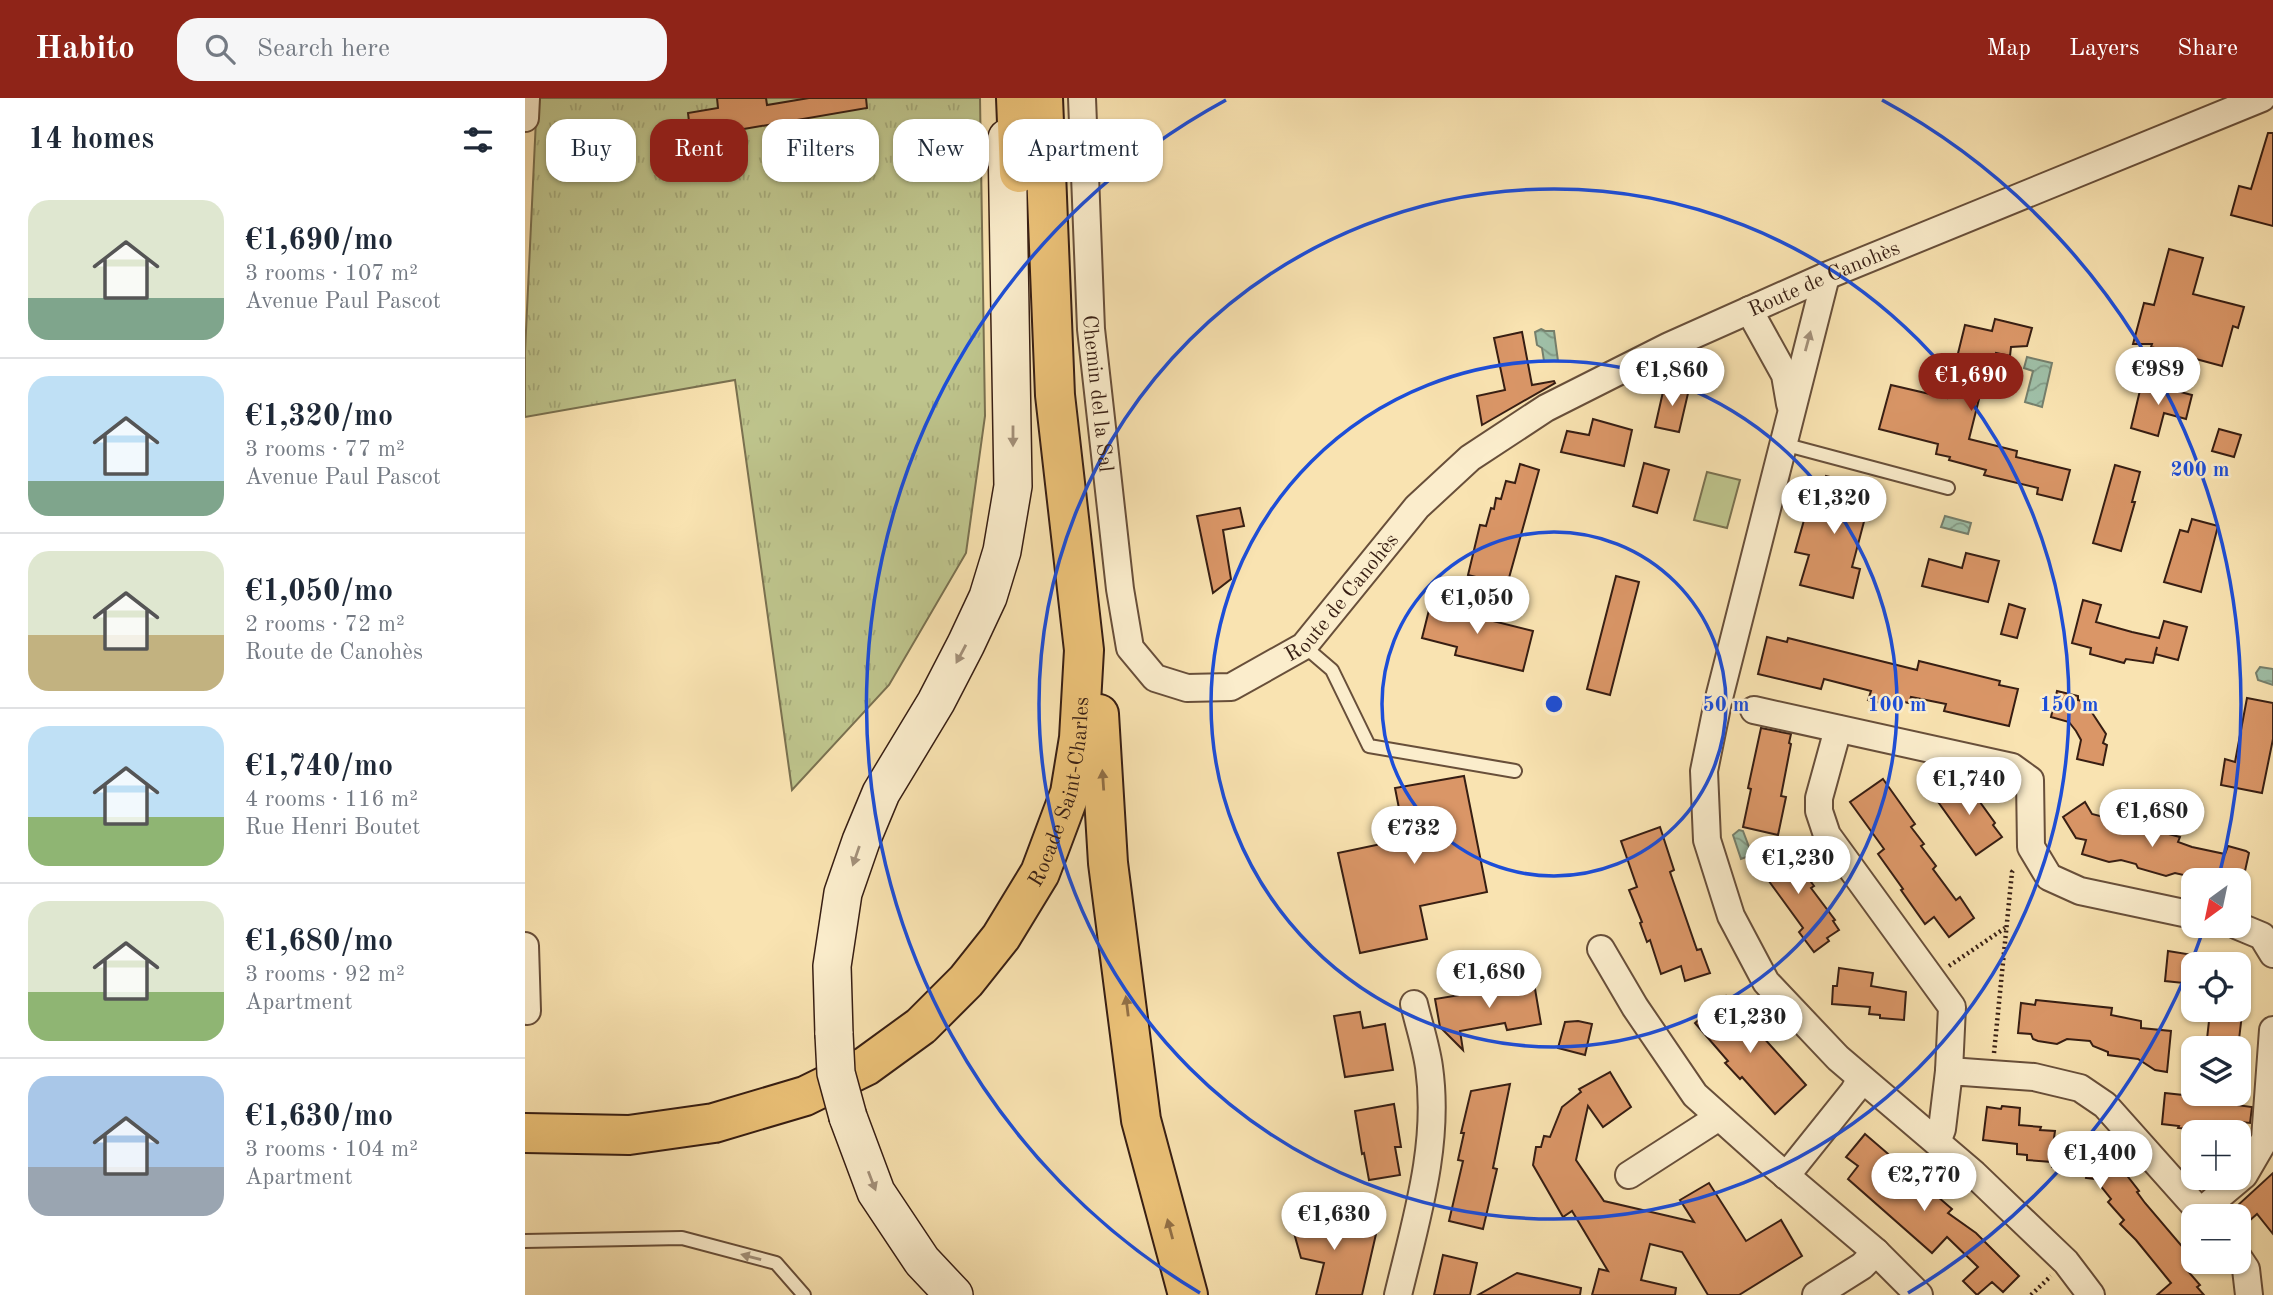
<!DOCTYPE html>
<html lang="en">
<head>
<meta charset="utf-8">
<style>
	:root { --surface:#fff; --page:#f6f6f7; --text:#1f2937; --muted:#747a83; --line:#e0e1e3; --accent:#8f2418 }
	body { margin:0; font-family:"Old Standard TT",serif; background:var(--page); color:var(--text); height:100vh; display:flex; flex-direction:column; font-size:26px; white-space:nowrap }
	* { box-sizing:border-box; margin:0 }
	p { font-size:23px; color:var(--muted) }
	.icon { flex:none; width:38px; height:38px; fill:none; stroke:currentColor; stroke-width:2; stroke-linecap:round; stroke-linejoin:round }
	.map { position:relative; flex:1; overflow:hidden }
	.panel { display:flex; flex-direction:column; background:var(--surface); width:525px }
	.panel>* { flex:none }
	.guide { position:absolute; left:21px; top:21px; width:665px; height:63px; display:flex; gap:14px }
	.needle { width:46px; rotate:213deg }
	.tools { position:absolute; left:1656px; top:770px; display:grid; gap:14px }
	.tools a { display:grid; place-items:center; width:70px; height:70px; border-radius:14px; background:var(--surface); box-shadow:0 2px 5px #0004; font-size:35px }
	.price { position:absolute; translate:-50% -60px; padding:0 16px; border-radius:24px; background:#fff; color:#222; font-size:23px; line-height:46px; filter:drop-shadow(0 2px 4px #0008) }
	.price::after { content:''; position:absolute; left:50%; top:42px; width:21px; height:16px; margin-left:-10px; background:inherit; clip-path:polygon(0 0,100% 0,50% 100%) }
	.price.selected { background:var(--accent); color:#fff }
	ul { padding:0; list-style:none }
	li { display:flex; align-items:center; gap:21px; height:175px; padding:0 28px }
	li+li { border-top:2px solid var(--line) }
	li span { display:grid; place-items:center; flex:none; width:196px; height:140px; border-radius:21px; color:#555 }
	li>.icon { margin-inline-start:auto }
	span .icon { width:84px; height:84px; fill:#fffc; stroke-width:1 }
	li b { font-size:30px }
	h2 { display:flex; justify-content:space-between; align-items:center; height:84px; padding:0 28px; font-size:30px }
	.chip { padding:0 24px; border-radius:21px; background:var(--surface); box-shadow:0 2px 5px #0004; font-size:24px; line-height:63px }
	.chip.selected { background:var(--accent); color:#fff }
	header { display:flex; align-items:center; gap:42px; box-sizing:border-box; height:98px; padding:0 35px; background:var(--accent); color:#fff }
	header strong { font-size:33px }
	nav { display:flex; gap:38px; margin-inline-start:auto; font-size:24px }
	.search { width:490px; height:63px; background:var(--page); display:flex; align-items:center; gap:18px; box-sizing:border-box; padding:0 24px; border-radius:21px; color:var(--muted); font-size:26px }
	main { display:flex; flex:1; min-height:0 }
	.map>svg:first-child { display:block }
	.grass { fill:url(#grass-tufts); stroke:#7a7150; stroke-width:2 }
	.pitch { fill:#bec48c; stroke:#7a7150; stroke-width:2 }
	.water { fill:url(#water-waves); stroke:#757f6c; stroke-width:2 }
	.building { fill:#da9667; stroke:#371e13; stroke-width:2 }
	.lines { fill:none; stroke-linecap:round; stroke-linejoin:round }
	.service-casing { stroke:#684f3a; stroke-width:16 }
	.minor-casing { stroke:#684f3a; stroke-width:30 }
	.secondary-casing { stroke:#371e13; stroke-width:40 }
	.primary-casing { stroke:#371e13; stroke-width:42 }
	.path { stroke:#371e13; stroke-width:4.5; stroke-dasharray:2 3.5; stroke-linecap:butt }
	.service { stroke:#fbedcc; stroke-width:12 }
	.minor { stroke:#fbedcc; stroke-width:26 }
	.secondary { stroke:#fbedcc; stroke-width:37 }
	.primary { stroke:#ecc278; stroke-width:38 }
	.secondary-bridge-casing { stroke:#371e13; stroke-width:40; stroke-linecap:butt }
	.secondary-bridge { stroke:#fbedcc; stroke-width:37 }
	.oneway { fill:#a39079 }
	.oneway2 { fill:#927046 }
	.ring { fill:none; stroke:#1d4ed8; stroke-width:3.5 }
	.labels { text-anchor:middle; stroke-width:5; stroke-linejoin:round; paint-order:stroke }
	.street-label { font-size:21px; fill:#371e13; stroke:#fbedcc }
	.centre { fill:#1d4ed8; stroke:#fbedcc; stroke-width:3.5 }
	.ring-label { font-size:21px; text-anchor:middle; font-weight:bold; fill:#1d4ed8; stroke:#fbedcc; stroke-width:5; stroke-linejoin:round; paint-order:stroke }
</style>
</head>
<body>
<header>
<strong>Habito</strong>
<div class="search"><svg class="icon" aria-label="search" viewBox="0 0 24 24"><circle cx="10" cy="10" r="6"/><path d="M15 15l6 6"/></svg>Search here</div>
<nav><a>Map</a><a>Layers</a><a>Share</a></nav>
</header>
<main>
<section class="panel">
<h2>14 homes<svg class="icon" aria-label="filters" viewBox="0 0 24 24"><path d="M4 7h16M4 17h16"/><circle cx="9" cy="7" r="2"/><circle cx="15" cy="17" r="2"/></svg></h2>
<ul>
<li><span style="background:linear-gradient(#dfe7d0 70%,#7fa58c 0)"><svg class="icon" aria-label="home" viewBox="0 0 24 24"><path d="M3 11l9-7 9 7M6 9v11h12V9"/></svg></span><div><b>€1,690/mo</b><p>3 rooms · 107 m²</p><p>Avenue Paul Pascot</p></div></li>
<li><span style="background:linear-gradient(#bfe0f5 75%,#7fa58c 0)"><svg class="icon" aria-label="home" viewBox="0 0 24 24"><path d="M3 11l9-7 9 7M6 9v11h12V9"/></svg></span><div><b>€1,320/mo</b><p>3 rooms · 77 m²</p><p>Avenue Paul Pascot</p></div></li>
<li><span style="background:linear-gradient(#dfe7d0 60%,#c2b280 0)"><svg class="icon" aria-label="home" viewBox="0 0 24 24"><path d="M3 11l9-7 9 7M6 9v11h12V9"/></svg></span><div><b>€1,050/mo</b><p>2 rooms · 72 m²</p><p>Route de Canohès</p></div></li>
<li><span style="background:linear-gradient(#bfe0f5 65%,#8fb573 0)"><svg class="icon" aria-label="home" viewBox="0 0 24 24"><path d="M3 11l9-7 9 7M6 9v11h12V9"/></svg></span><div><b>€1,740/mo</b><p>4 rooms · 116 m²</p><p>Rue Henri Boutet</p></div></li>
<li><span style="background:linear-gradient(#dfe7d0 65%,#8fb573 0)"><svg class="icon" aria-label="home" viewBox="0 0 24 24"><path d="M3 11l9-7 9 7M6 9v11h12V9"/></svg></span><div><b>€1,680/mo</b><p>3 rooms · 92 m²</p><p>Apartment</p></div></li>
<li><span style="background:linear-gradient(#a9c7e8 65%,#9aa5b1 0)"><svg class="icon" aria-label="home" viewBox="0 0 24 24"><path d="M3 11l9-7 9 7M6 9v11h12V9"/></svg></span><div><b>€1,630/mo</b><p>3 rooms · 104 m²</p><p>Apartment</p></div></li>
</ul>
</section>
<div class="map">
<svg width="1748" height="1197" viewBox="0 0 1748 1197">
	<defs>
		<pattern id="grass-tufts" width="24" height="20" patternUnits="userSpaceOnUse" patternTransform="scale(1.75)"><rect width="24" height="20" fill="#bec48c"/><path d="M3 7l-1-3M5 7V3M7 7l1-3M15 17l-1-3M17 17v-4M19 17l1-3" fill="none" stroke="#a4a878"/></pattern>
		<pattern id="water-waves" width="16" height="10" patternUnits="userSpaceOnUse" patternTransform="scale(1.75)"><rect width="16" height="10" fill="#9fbfa7"/><path d="M0 5q4-4 8 0t8 0" fill="none" stroke="#829b87"/></pattern>
	</defs>
	<rect width="100%" height="100%" fill="#f9e3b1"/>
	<filter id="stains"><feTurbulence type="fractalNoise" baseFrequency=".00286" numOctaves="4"/><feColorMatrix values="0 0 0 0 .2 0 0 0 0 .09 0 0 0 0 .02 0 0 0 .5 -.17"/></filter>
	<radialGradient id="worn" r=".72"><stop offset=".6" stop-color="#630" stop-opacity="0"/><stop offset="1" stop-color="#630" stop-opacity=".3"/></radialGradient>
	<!-- grass -->
	<path class="grass" d="M12,0H455L460,318L441,455L364,587L267,692L210,282L0,319V254Z"/>
	<!-- pitch -->
	<path class="pitch" d="M1182,374L1215,382L1202,430L1169,422Z"/>
	<!-- water -->
	<g class="water">
		<path d="M1016,231L1020,233H1029L1033,263H1019L1017,250L1012,247L1010,234Z"/>
		<path d="M1502,259L1527,265L1517,309L1500,304L1508,273L1499,270Z"/>
		<path d="M1420,418L1446,425L1443,436L1416,429Z"/>
		<path d="M1735,569L1748,571V587L1733,582L1731,575Z"/>
		<path d="M1214,732L1218,733L1227,757L1216,761L1208,737Z"/>
	</g>
	<!-- building -->
	<g class="building">
		<path d="M192,0H241L242,7L284,0H341L342,10L166,40L163,15L193,10Z"/>
		<path d="M1743,35H1748V128L1706,117L1714,88L1726,91Z"/>
		<path d="M1644,151L1678,160L1668,196L1719,209L1713,230L1708,228L1697,268L1626,249L1627,246H1608L1619,205L1629,207Z"/>
		<path d="M1470,221L1507,230L1502,248L1486,249L1485,258L1471,255L1461,294L1456,293L1444,341L1492,353L1491,359L1545,372L1537,402L1512,396L1513,390L1459,377L1461,372L1424,362L1425,359L1411,356L1413,346L1354,331L1366,287L1422,300L1440,227L1467,233Z"/>
		<path d="M997,234L1007,287L1029,283L1030,285L957,327L952,298L980,292L969,240Z"/>
		<path d="M1617,284L1667,297L1661,321L1639,315L1633,338L1606,330Z"/>
		<path d="M1140,285L1164,291L1154,334L1130,329Z"/>
		<path d="M1068,321L1107,332L1099,368L1036,354L1042,333L1064,337Z"/>
		<path d="M1694,331L1716,337L1709,359L1687,353Z"/>
		<path d="M1119,365L1144,372L1132,415L1108,408Z"/>
		<path d="M995,366L1014,372L982,487L943,477L955,427L961,428L966,410L969,411L971,400L976,401L981,383L990,385Z"/>
		<path d="M1590,367L1615,374L1607,404H1610L1596,453L1568,445Z"/>
		<path d="M1301,378L1351,391L1344,417L1341,416L1327,469L1335,471L1328,500L1275,487L1284,457L1270,454L1285,401L1295,404Z"/>
		<path d="M715,410L719,428L698,432L706,481L688,495L672,418Z"/>
		<path d="M1667,421L1693,428L1676,494L1639,484L1655,432L1663,434Z"/>
		<path d="M1441,455L1474,463L1463,504L1397,488L1404,461L1437,470Z"/>
		<path d="M1091,478L1114,484L1085,597L1062,591Z"/>
		<path d="M907,500L942,509L940,516L1008,533L998,573L930,557L932,549L897,540Z"/>
		<path d="M1558,502L1576,507L1571,524L1607,534L1634,540L1639,523L1662,529L1653,562L1630,556L1632,549L1628,565L1601,561L1599,565L1565,556L1566,550L1547,545Z"/>
		<path d="M1484,506L1500,511L1492,540L1476,536Z"/>
		<path d="M1242,539L1262,544L1263,540L1392,572L1394,563L1475,583L1474,587L1493,591L1484,628L1419,613L1421,606L1386,599L1384,605L1365,601L1364,607L1343,602L1346,593L1299,581L1296,591L1233,576Z"/>
		<path d="M1532,593L1553,598V602L1560,604L1581,636L1578,645L1582,647L1578,667L1552,661L1556,642L1551,633L1544,624L1526,619Z"/>
		<path d="M1722,600L1748,605V641L1737,695L1696,687L1700,661L1710,664Z"/>
		<path d="M1236,630L1266,636L1264,645L1266,646L1256,698L1261,699L1253,737L1218,729L1226,691L1223,690Z"/>
		<path d="M939,678L962,794L895,808L902,841L835,855L813,755L880,741L870,690Z"/>
		<path d="M1358,681L1390,726L1386,729L1399,746L1396,748L1411,768L1408,771L1431,802L1435,799L1449,820L1424,839L1409,819L1400,826L1376,792L1378,791L1353,756L1359,751L1325,704Z"/>
		<path d="M1436,682L1444,695L1447,693L1470,725L1468,727L1477,739L1451,757L1411,701Z"/>
		<path d="M1560,704L1567,716L1655,739L1653,744L1667,749L1700,756L1703,748L1721,753L1724,755L1718,782H1680L1650,775L1641,778L1613,770L1611,766L1596,762L1584,764L1557,756L1561,742L1551,740L1538,719Z"/>
		<path d="M1135,729L1149,772L1145,774L1172,852L1176,851L1185,875L1160,883L1156,868L1136,876L1125,842L1122,844L1115,825L1117,824L1104,792L1112,789L1096,743Z"/>
		<path d="M1257,745L1289,788L1286,790L1310,822L1308,823L1314,832L1302,840L1304,843L1289,854L1274,834L1278,830L1230,764Z"/>
		<path d="M1643,853L1668,857V886L1640,883Z"/>
		<path d="M1314,870L1348,875L1346,888L1381,894L1379,922L1355,920V917L1344,916L1345,909L1307,906L1308,888H1312Z"/>
		<path d="M1009,885L1016,926L982,932L980,925L935,933L938,952L915,929L910,901Z"/>
		<path d="M1201,898L1281,987L1250,1016L1217,979L1215,981L1200,965L1203,963L1170,925Z"/>
		<path d="M1511,902L1587,910L1586,917L1616,923V930L1646,933L1642,974L1630,972L1613,961L1583,957V954L1568,948L1565,943L1542,941L1532,946L1513,943L1508,941L1506,936L1493,935L1496,905L1510,907Z"/>
		<path d="M1688,913L1717,916L1713,950H1681L1684,923H1687Z"/>
		<path d="M835,914L838,930L860,926L868,972L820,979L809,918Z"/>
		<path d="M1053,923L1067,926L1060,957L1033,950L1040,924Z"/>
		<path d="M1085,974L1106,1009L1078,1029L1063,1008L1051,1062L1079,1103L1169,1124L1155,1102L1184,1085L1221,1143L1256,1122L1277,1158L1214,1197H1183L1157,1154L1125,1146L1116,1182L1151,1190L1150,1197H1067L1074,1171L1083,1173L1047,1113L1038,1119L1008,1067L1011,1049H1016L1019,1038L1025,1039L1037,1009L1056,994L1054,991Z"/>
		<path d="M985,986L968,1070L972,1071L958,1131L924,1123L938,1063L933,1062L939,1035H936L946,993Z"/>
		<path d="M1640,995L1667,998V1001L1727,1009L1725,1025L1708,1023V1034H1673V1032L1653,1030L1654,1028L1637,1026Z"/>
		<path d="M869,1006L876,1049H870L875,1077L844,1082L839,1055L837,1056L830,1013Z"/>
		<path d="M1477,1008L1495,1010L1494,1027L1516,1029L1515,1032L1530,1033L1529,1040L1550,1042L1549,1046L1564,1048V1055L1580,1056V1061H1589L1614,1093L1612,1094L1620,1105L1661,1153L1658,1155L1667,1167L1662,1172L1675,1187L1672,1189L1679,1197H1632L1646,1185L1611,1142L1595,1126L1599,1122L1583,1104L1586,1101L1570,1081L1561,1080L1562,1075L1538,1074V1069H1527V1064L1502,1062V1057L1492,1056V1046L1458,1042L1462,1009L1476,1011Z"/>
		<path d="M1340,1036L1427,1111L1423,1115L1451,1135L1494,1178L1478,1194L1467,1184L1452,1197L1438,1183L1453,1169L1422,1139L1407,1155L1323,1081L1333,1068L1321,1059Z"/>
		<path d="M1748,1075V1136L1732,1116L1724,1123L1712,1108Z"/>
		<path d="M762,1110L809,1121L808,1126L851,1136L837,1197H791L799,1165L776,1160Z"/>
		<path d="M918,1157L952,1165L945,1197H909Z"/>
		<path d="M992,1175L1056,1190L1055,1197H953Z"/>
	</g>
	<g class="lines">
		<!-- service casing -->
		<g class="service-casing">
			<g id="service">
				<path d="M1258,346L1423,390"/>
				<path d="M779,548L807,572L844,648L990,673"/>
				<path d="M0,1143L157,1140L251,1165L279,1197"/>
			</g>
		</g>
		<!-- minor casing -->
		<g class="minor-casing">
			<g id="minor">
				<path id="s1" d="M557,0L566,231L595,491L605,550L630,580L662,590L706,589L779,548L892,409L945,360L1021,310L1144,248L1301,178L1737,0"/>
				<path d="M0,20L1,0"/>
				<path d="M1301,178L1193,604L1179,673L1182,742L1206,818L1241,884L1313,960L1449,1076L1541,1164L1566,1197"/>
				<path d="M1224,212L1260,277L1265,306"/>
				<path d="M1229,612L1487,669L1505,682L1506,749L1524,779L1555,793L1668,817"/>
				<path d="M1313,631L1294,700V713L1302,737L1427,909L1424,973"/>
				<path d="M1713,828L1737,838L1748,856"/>
				<path d="M0,848L2,913"/>
				<path d="M1076,851L1110,909L1170,997L1246,1065L1351,1154L1394,1197"/>
				<path d="M1412,1044L1417,1031L1424,973L1509,979L1555,990L1580,1007L1679,1118"/>
				<path d="M1104,1077L1194,1019"/>
				<path d="M1261,1078L1329,993L1336,980"/>
				<path d="M1675,1114L1719,1077L1740,1041L1748,932"/>
				<path d="M1713,1159L1721,1171L1724,1197"/>
				<path d="M873,1197C891,1122 915,1046 904,969C901,948 894,927 889,906"/>
				<path d="M1291,1197L1337,1168L1351,1154"/>
			</g>
		</g>
		<!-- secondary casing -->
		<g class="secondary-casing">
			<g id="secondary">
				<path d="M309,936L307,868L318,795L336,743L356,695L411,604L441,546L463,499L477,453L488,388L482,40"/>
				<path d="M323,1019L351,1094L397,1163L429,1197"/>
			</g>
		</g>
		<!-- primary casing -->
		<g class="primary-casing">
			<g id="primary">
				<path d="M491,0L494,75"/>
				<path d="M574,616L583,765L616,1022L663,1197"/>
				<path id="s2" d="M0,1035L104,1037L189,1025L280,998L341,968L396,928L441,883L476,839L515,775L545,695L554,640L559,552L530,297L518,0"/>
			</g>
		</g>
		<!-- path -->
		<g class="path">
			<path d="M1424,868L1480,830"/>
			<path d="M1469,955L1487,774L1490,770"/>
			<path d="M1506,1197L1526,1178"/>
		</g>
		<!-- service -->
		<use href="#service" class="service"/>
		<!-- minor -->
		<use href="#minor" class="minor"/>
		<!-- secondary -->
		<use href="#secondary" class="secondary"/>
		<!-- primary -->
		<use href="#primary" class="primary"/>
		<!-- secondary-bridge casing -->
		<g class="secondary-bridge-casing">
			<path id="secondary-bridge" d="M309,936L311,975L323,1019"/>
		</g>
		<!-- secondary-bridge -->
		<use href="#secondary-bridge" class="secondary-bridge"/>
	</g>
	<!-- one-way arrows -->
	<defs><path id="oneway-solid" d="M-6-.8H1V-3.2L6.5 0L1 3.2V.8H-6Z" transform="scale(1.75)"/></defs>
	<g class="oneway">
		<use href="#oneway-solid" transform="translate(1283 243) rotate(-75)"/>
		<use href="#oneway-solid" transform="translate(488 338) rotate(90)"/>
		<use href="#oneway-solid" transform="translate(436 556) rotate(118)"/>
		<use href="#oneway-solid" transform="translate(331 758) rotate(109)"/>
		<use href="#oneway-solid" transform="translate(347 1083) rotate(69)"/>
		<use href="#oneway-solid" transform="translate(226 1159) rotate(-165)"/>
	</g>
	<g class="oneway2">
		<use href="#oneway-solid" transform="translate(578 682) rotate(-94)"/>
		<use href="#oneway-solid" transform="translate(602 908) rotate(-97)"/>
		<use href="#oneway-solid" transform="translate(645 1131) rotate(-105)"/>
	</g>
	<!-- distance rings -->
	<g class="ring">
		<circle cx="1029" cy="606" r="172"/>
		<circle cx="1029" cy="606" r="343"/>
		<circle cx="1029" cy="606" r="515"/>
		<path d="M1679 830A687 687 0 0 1 1383 1195M675 1195A687 687 0 0 1 701 2M1357 2A687 687 0 0 1 1694 778"/>
	</g>
	<g class="labels">
		<!-- street labels -->
		<g class="street-label">
			<text dy="7" stroke="none"><textPath href="#s1" startOffset="1402">Route de Canohès</textPath></text>
			<text dy="7" stroke="none"><textPath href="#s1" startOffset="296">Chemin del la Sal</textPath></text>
			<text dy="7" stroke="none"><textPath href="#s1" startOffset="814">Route de Canohès</textPath></text>
			<text dy="7" stroke="none"><textPath href="#s2" startOffset="700">Rocade Saint-Charles</textPath></text>
		</g>
	</g>
	<circle cx="1029" cy="606" r="10" class="centre"/>
	<g class="ring-label">
		<text x="1675" y="378">200 m</text>
		<text x="1201" y="613">50 m</text>
		<text x="1372" y="613">100 m</text>
		<text x="1544" y="613">150 m</text>
	</g>
	<rect width="100%" height="100%" filter="url(#stains)"/>
	<rect width="100%" height="100%" fill="url(#worn)"/>
</svg>
<div class="tools">
<a><svg class="needle" viewBox="-14 -14 28 28"><path d="M0-13l5 13h-10z" fill="#e53935"/><path d="M0 13l5-13h-10z" fill="#747a83"/></svg></a>
<a><svg class="icon" aria-label="locate" viewBox="0 0 24 24"><circle cx="12" cy="12" r="6"/><path d="M12 2v4M12 18v4M2 12h4M18 12h4"/></svg></a>
<a><svg class="icon" aria-label="layers" viewBox="0 0 24 24"><path d="M12 4l9 5-9 5-9-5zM3 14l9 5 9-5"/></svg></a>
<a>+</a>
<a>−</a>
</div>
<b class="price" style="left:1633px;top:309px">€989</b>
<b class="price" style="left:1147px;top:310px">€1,860</b>
<b class="price selected" style="left:1446px;top:315px">€1,690</b>
<b class="price" style="left:1309px;top:438px">€1,320</b>
<b class="price" style="left:952px;top:538px">€1,050</b>
<b class="price" style="left:1444px;top:719px">€1,740</b>
<b class="price" style="left:1627px;top:751px">€1,680</b>
<b class="price" style="left:889px;top:768px">€732</b>
<b class="price" style="left:1273px;top:798px">€1,230</b>
<b class="price" style="left:964px;top:912px">€1,680</b>
<b class="price" style="left:1225px;top:957px">€1,230</b>
<b class="price" style="left:1575px;top:1093px">€1,400</b>
<b class="price" style="left:1399px;top:1115px">€2,770</b>
<b class="price" style="left:809px;top:1154px">€1,630</b>
<div class="guide">
<a class="chip">Buy</a>
<a class="chip selected">Rent</a>
<a class="chip">Filters</a>
<a class="chip">New</a>
<a class="chip">Apartment</a>
</div>
</div>
</main>
</body>
</html>
